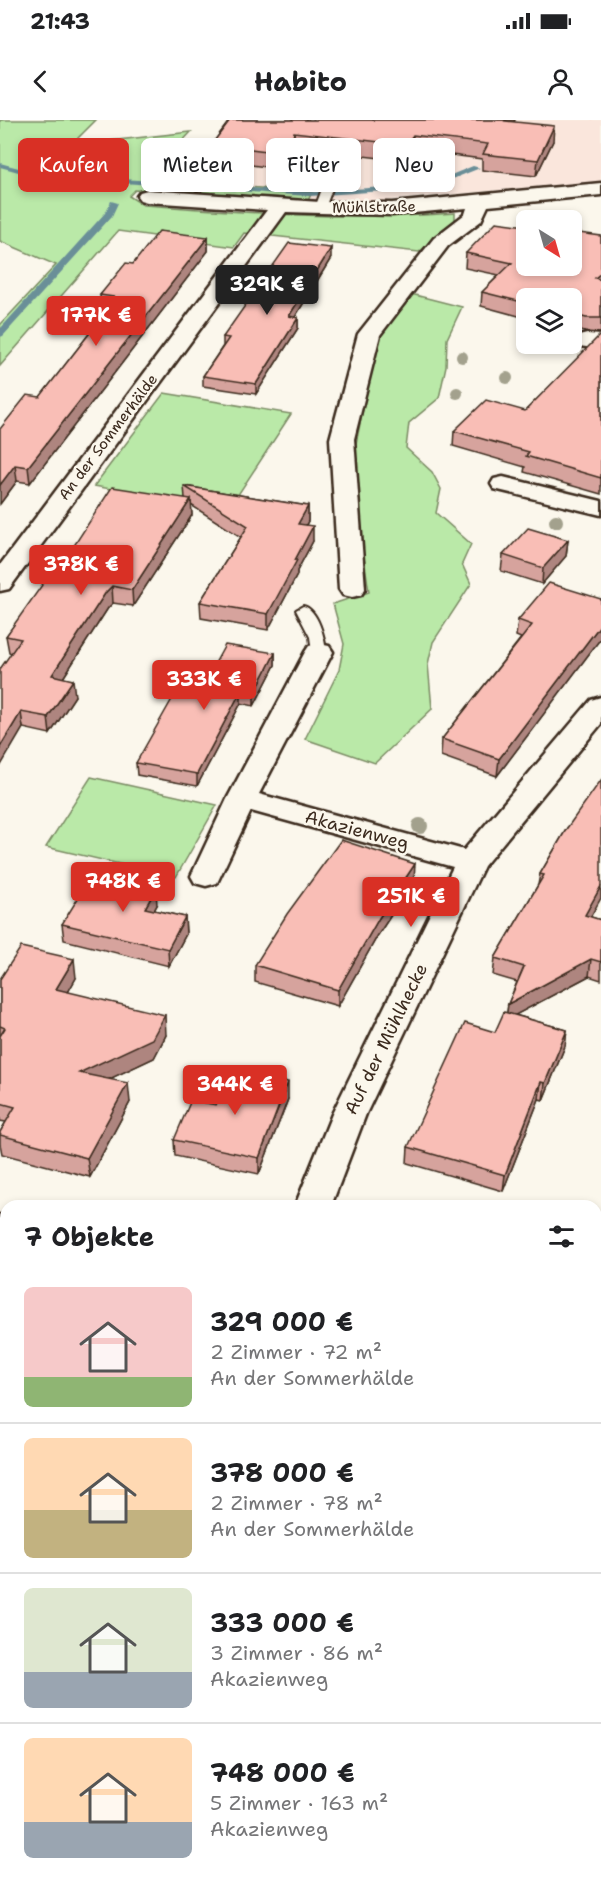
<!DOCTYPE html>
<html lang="de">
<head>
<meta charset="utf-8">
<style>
	:root { --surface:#fff; --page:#f2f2f2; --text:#202124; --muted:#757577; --line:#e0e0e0; --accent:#d93025 }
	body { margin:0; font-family:"Shantell Sans",sans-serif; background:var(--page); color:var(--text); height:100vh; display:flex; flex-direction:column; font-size:22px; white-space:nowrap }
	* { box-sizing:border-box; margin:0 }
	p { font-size:20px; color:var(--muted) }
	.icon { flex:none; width:33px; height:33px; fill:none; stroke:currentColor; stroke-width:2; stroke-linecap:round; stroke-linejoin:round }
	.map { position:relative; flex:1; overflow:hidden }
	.panel { position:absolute; left:0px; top:1080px; width:602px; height:686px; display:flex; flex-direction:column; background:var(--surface); border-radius:18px 18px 0 0; box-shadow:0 3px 9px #0003 }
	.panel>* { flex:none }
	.banner { position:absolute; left:18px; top:18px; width:566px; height:54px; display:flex; gap:12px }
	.needle { width:39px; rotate:143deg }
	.tools { position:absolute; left:516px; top:90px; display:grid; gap:12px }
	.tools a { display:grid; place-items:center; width:66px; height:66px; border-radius:9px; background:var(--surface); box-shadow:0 3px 9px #0003; font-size:30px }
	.price { position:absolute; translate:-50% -51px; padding:0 14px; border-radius:6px; background:var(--accent); color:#fff; font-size:20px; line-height:39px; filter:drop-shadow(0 2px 3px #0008) }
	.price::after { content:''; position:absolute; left:50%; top:36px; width:18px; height:14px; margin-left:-9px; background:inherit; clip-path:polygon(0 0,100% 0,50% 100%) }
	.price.on { background:#222; color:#fff }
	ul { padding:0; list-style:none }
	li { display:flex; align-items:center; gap:18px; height:150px; padding:0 24px }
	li+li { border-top:2px solid var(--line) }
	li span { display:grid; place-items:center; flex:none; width:168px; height:120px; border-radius:9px; color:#555 }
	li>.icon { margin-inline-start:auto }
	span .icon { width:72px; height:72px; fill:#fffc; stroke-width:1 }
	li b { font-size:26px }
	h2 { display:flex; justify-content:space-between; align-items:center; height:72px; padding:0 24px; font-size:26px }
	.tag { padding:0 21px; border-radius:9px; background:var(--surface); box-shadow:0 3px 9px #0003; font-size:21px; line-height:54px }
	.tag.on { background:var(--accent); color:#fff }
	.status { display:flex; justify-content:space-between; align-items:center; height:42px; padding:0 30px; background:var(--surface); direction:ltr }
	.status svg { height:16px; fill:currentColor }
	header { display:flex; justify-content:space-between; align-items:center; height:78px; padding:0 24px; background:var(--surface); font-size:27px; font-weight:700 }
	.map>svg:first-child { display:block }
	.built { fill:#fae6dc }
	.green { fill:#bae9a8; stroke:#7a8a63; stroke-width:1.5 }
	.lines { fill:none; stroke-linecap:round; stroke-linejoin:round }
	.stream { fill:#6a8f98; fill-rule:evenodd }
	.service-casing { stroke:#3b2a1e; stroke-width:4 }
	.minor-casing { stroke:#3b2a1e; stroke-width:5 }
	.tertiary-casing { stroke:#3b2a1e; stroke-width:5 }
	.service { fill:#fbf7ec; fill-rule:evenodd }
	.minor { fill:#fbf7ec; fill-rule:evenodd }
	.tertiary { fill:#fbf7ec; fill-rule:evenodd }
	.tree { fill:#a3a18d }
	.wall { fill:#d6a39d; stroke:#3b2a1e; stroke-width:1.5 }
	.shaded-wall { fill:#ae857f; stroke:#3b2a1e; stroke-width:1.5 }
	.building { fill:#f9beb6; stroke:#3b2a1e; stroke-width:1.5 }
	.labels { text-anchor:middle; stroke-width:5; stroke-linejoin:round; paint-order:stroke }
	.far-street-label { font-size:15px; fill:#3b2a1e; stroke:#fbf7ec }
	.street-label { font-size:18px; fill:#3b2a1e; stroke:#fbf7ec }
</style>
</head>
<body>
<div class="status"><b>21:43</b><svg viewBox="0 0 49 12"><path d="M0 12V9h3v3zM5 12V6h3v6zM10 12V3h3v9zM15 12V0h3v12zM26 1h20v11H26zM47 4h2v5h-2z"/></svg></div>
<header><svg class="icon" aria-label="back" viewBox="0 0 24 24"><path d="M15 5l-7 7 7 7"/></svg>Habito<svg class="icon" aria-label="person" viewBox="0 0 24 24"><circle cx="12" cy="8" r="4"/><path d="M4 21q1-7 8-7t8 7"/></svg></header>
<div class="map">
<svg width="601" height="1765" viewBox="0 0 601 1765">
	<rect width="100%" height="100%" fill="#fbf7ec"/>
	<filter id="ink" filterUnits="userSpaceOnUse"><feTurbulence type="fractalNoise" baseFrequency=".0167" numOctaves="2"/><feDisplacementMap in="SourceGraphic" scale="12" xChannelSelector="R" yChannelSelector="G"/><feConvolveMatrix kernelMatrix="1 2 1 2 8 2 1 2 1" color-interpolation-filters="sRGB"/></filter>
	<g filter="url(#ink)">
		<!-- built -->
		<path class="built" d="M273,0H601V61L347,84L307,83L311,72L218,65Z"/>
		<!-- green -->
		<g class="green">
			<path d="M0,0H96L71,25L191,12L147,59L312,72L307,83L135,70L129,76L143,85C247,93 350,101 455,93V101L419,132L244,113L234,127L118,111L0,246V205L56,145L0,121Z"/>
			<path d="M411,174L462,187L447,219L446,246L439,278L409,303L406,328L432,352L441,369L436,393L471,424L462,444L471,464L433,522L428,544L432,589L375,643L305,619L339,550L344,524L333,484L369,472L351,348L377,220Z"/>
			<path d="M164,273L291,294L228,390L94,366Z"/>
			<path d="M91,657L217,685L176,757L46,727Z"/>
			<path d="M601,1120V1297L596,1312V1138Z"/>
			<path d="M129,1760H512L511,1765H128Z"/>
		</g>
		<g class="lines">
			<!-- stream -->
			<g class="stream">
				<path d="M0,43L37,53L309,72L429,64L473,46L480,48L430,68L309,76L37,57L0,47Z"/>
				<path d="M111,81L118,83L112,96L3,216L0,217V209L105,93Z"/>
			</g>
			<!-- service casing -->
			<g class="service-casing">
				<g id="service">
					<path d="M327,66L332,69L325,88L316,90L315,88L322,69Z"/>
					<path d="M303,486C318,489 325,519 326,532L324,535L319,536L312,532L310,517L296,490Z"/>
				</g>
			</g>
			<!-- minor casing -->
			<g class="minor-casing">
				<g id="minor">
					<path d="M601,63V75L488,86L481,101L448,126L380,215L354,319L365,469L361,475L352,477L343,475L339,469L330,319L358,214L434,118L465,94L467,88L392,95L286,92L9,469L0,471V445L267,90L147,82L140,80L137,76L140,72L147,70L320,82L392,83Z"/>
					<path d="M587,214L601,215V229L579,226L576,221L579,216Z"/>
					<path d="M503,357L601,381V395L494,369L491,364L494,359Z"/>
					<path d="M319,524L329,526L333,532L259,674L464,730L591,580L601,577V604L484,746L366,994L331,1086H295L332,994L453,747L251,691L217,763L206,766L195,763L191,756L227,679L305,532L309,526Z"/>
					<path d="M0,1095L6,1097V1135L0,1133Z"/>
					<path d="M76,1760H124L122,1765H74Z"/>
				</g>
			</g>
			<!-- tertiary casing -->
			<g class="tertiary-casing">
				<g id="tertiary">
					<path d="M601,1437V1503L596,1505V1440Z"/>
					<path d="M526,1760H573L574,1765H526Z"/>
				</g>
			</g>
			<!-- service -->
			<use href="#service" class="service"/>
			<!-- minor -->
			<use href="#minor" class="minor"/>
			<!-- tertiary -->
			<use href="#tertiary" class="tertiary"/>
		</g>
		<!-- trees -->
		<g class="tree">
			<circle cx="462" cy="237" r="6"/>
			<circle cx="507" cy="258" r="6"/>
			<circle cx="457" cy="273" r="6"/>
			<circle cx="556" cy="401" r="7"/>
			<circle cx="420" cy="706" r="8"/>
		</g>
		<!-- wall -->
		<g class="wall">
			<path d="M230,0H515L514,2L553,21L536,56L482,50V39L412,30L406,41L294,28L290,50L213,40L212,24Z"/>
			<path d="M601,116V213L585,212L572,209V178H526V198L481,186L482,172L499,155L465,148L466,133Z"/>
			<path d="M208,117V131L30,363L17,361L0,384L40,277L92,210V205L103,190H101L100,175L133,144Z"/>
			<path d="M331,138L295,197L298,198V208L256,274L203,266V256L223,226V217Z"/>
			<path d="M601,216V374L524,352L525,347L453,326L454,311L525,291Z"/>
			<path d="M184,366L308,386V401L306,405L313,421L297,451V455L268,510L201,498L200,482L241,417L191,385L192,395L133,486L113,483L108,488L63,558L75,576L50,614L23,608L11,533L9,532L6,516L70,432L185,378Z"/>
			<path d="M568,420L566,436L542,464L501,451L503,435Z"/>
			<path d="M601,479V518L497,656L441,636L442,619L521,518L516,516L518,500Z"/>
			<path d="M275,533V545L254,586L241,583L197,666L137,655L136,643L201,569Z"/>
			<path d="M567,708L591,797L601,800V860L589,856L515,895L567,910L565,926L543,980L539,979L503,1071L407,1043L408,1027L495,912L507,893L508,884L517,862L493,855L495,838L538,765L540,754Z"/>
			<path d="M414,760L378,815L338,886L255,862V845Z"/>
			<path d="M157,785L154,790L185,797L186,814L169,846L64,820L62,804Z"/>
			<path d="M76,858L68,872L166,915L154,938L109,959L130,982L90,1057L2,1034L0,1024V1012L6,1002L0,1001V859Z"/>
			<path d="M288,979L259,1054L175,1036L174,1020L216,985Z"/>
		</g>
		<!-- shaded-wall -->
		<g class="shaded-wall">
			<path d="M554,6L553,21L536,56L538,40Z"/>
			<path d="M294,12V28L290,50V34Z"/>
			<path d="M413,15L412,30L406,41V25Z"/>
			<path d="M208,117V131L30,363L28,347Z"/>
			<path d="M331,128V138L289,207V196Z"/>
			<path d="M601,153V166L595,158Z"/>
			<path d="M298,198V208L256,274V264Z"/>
			<path d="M15,345L17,361L0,384V365Z"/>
			<path d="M191,379L192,395L133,486L132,470Z"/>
			<path d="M308,386V401L298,419V404Z"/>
			<path d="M313,406V421L297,451V455L268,510V494L295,440Z"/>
			<path d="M568,420L566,436L542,464L543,448Z"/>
			<path d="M112,466L113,483L108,488L54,572L52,555L106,472Z"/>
			<path d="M601,504V518L497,656L499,639Z"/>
			<path d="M275,533V545L254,586V574Z"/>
			<path d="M73,560L75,576L50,614L48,597Z"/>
			<path d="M241,571V583L197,666V654Z"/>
			<path d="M21,592L23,608L0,647V627Z"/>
			<path d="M415,744L414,760L378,815L338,886V870L379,798Z"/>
			<path d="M601,766V778L582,812L585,795Z"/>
			<path d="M156,769L157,785L146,805L145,788Z"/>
			<path d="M185,797L186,814L169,846L168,829Z"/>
			<path d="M74,839L76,858L59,888L56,869Z"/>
			<path d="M591,839L589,856L506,900L508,884Z"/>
			<path d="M165,895L166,915L154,938L82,972L79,953Z"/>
			<path d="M567,910L565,926L543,980L545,963Z"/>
			<path d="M288,962V979L259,1054V1038Z"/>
			<path d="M541,962L539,979L503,1071L505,1055Z"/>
			<path d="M128,963L130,982L90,1057L87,1038Z"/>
			<path d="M6,1421V1438L0,1429V1425Z"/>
			<path d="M6,1585V1602L0,1605V1589Z"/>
			<path d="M6,1725V1741L0,1745V1729Z"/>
		</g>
		<!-- building -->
		<g class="building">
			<path d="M230,0H506L505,1L554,6L538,40L483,34L488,24L413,15L406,25L294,12L290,34L212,24Z"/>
			<path d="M496,102L526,106V146H572V112L601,116V153L595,158L601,160V198H586L572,194V178H526V183L482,172L512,143L466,133Z"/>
			<path d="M159,111L208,117L28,347L15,345L0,365V309L27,275L40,277L96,205H92L114,177L100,175L126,143L133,144Z"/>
			<path d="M289,123L331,128L289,196L298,198L256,264L203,256L229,218L223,217Z"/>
			<path d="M599,216H601V358L526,336L529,332L454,311L486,280L525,291Z"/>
			<path d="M184,366L308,386L298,404L313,406L295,440H297L268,494L200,482L248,406Z"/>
			<path d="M112,367L191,379L132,470L112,466L106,472L52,555L73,560L48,597L21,592L0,627V549L21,519L6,516L66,431L70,432Z"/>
			<path d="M528,408L568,420L543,448L503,435Z"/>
			<path d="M549,463L601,479V504L499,639L442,619L532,505L518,500Z"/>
			<path d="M225,525L275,533L254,574L241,571L197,654L136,643L180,565L201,569Z"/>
			<path d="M601,660V766L585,795L601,800V842L591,839L508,884L524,847L495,838L544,755L540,754L567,708Z"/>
			<path d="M341,720L415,744L379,798L338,870L255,845L287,794Z"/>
			<path d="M93,754L156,769L145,788L185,797L168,829L62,804Z"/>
			<path d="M21,827L74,839L56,869L165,895L152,919L79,953L128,963L87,1038L0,1015V1012L15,987L0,983V916L5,908L0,906V859Z"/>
			<path d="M504,892L567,910L545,963L541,962L505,1055L408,1027L465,903L495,912Z"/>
			<path d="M231,951L288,962L259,1038L174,1020L191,980L216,985Z"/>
			<path d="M0,1347L6,1357V1421L0,1425Z"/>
			<path d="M0,1427L6,1437V1585L0,1589Z"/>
			<path d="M0,1614L6,1625V1681L3,1683L6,1690V1725L0,1729Z"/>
		</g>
	</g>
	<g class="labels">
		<!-- far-street labels -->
		<g class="far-street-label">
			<text transform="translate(374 87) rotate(-1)" y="5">Mühlstraße</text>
			<text transform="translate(108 317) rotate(-53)" y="5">An der Sommerhälde</text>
		</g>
		<!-- street labels -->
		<g class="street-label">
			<text transform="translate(357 710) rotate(15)" y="6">Akazienweg</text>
			<text transform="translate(386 919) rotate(-64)" y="6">Auf der Mühlhecke</text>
		</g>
	</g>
</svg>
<div class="tools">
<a><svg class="needle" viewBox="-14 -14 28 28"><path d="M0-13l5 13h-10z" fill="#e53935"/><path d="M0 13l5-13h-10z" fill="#757577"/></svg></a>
<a><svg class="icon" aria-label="layers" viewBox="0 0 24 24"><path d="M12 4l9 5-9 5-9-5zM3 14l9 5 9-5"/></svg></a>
</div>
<b class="price on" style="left:267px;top:196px">329K €</b>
<b class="price" style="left:96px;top:227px">177K €</b>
<b class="price" style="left:81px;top:476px">378K €</b>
<b class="price" style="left:204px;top:591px">333K €</b>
<b class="price" style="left:123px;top:793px">748K €</b>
<b class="price" style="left:411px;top:808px">251K €</b>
<b class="price" style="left:235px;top:996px">344K €</b>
<div class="banner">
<a class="tag on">Kaufen</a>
<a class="tag">Mieten</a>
<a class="tag">Filter</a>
<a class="tag">Neu</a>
</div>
<section class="panel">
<h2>7 Objekte<svg class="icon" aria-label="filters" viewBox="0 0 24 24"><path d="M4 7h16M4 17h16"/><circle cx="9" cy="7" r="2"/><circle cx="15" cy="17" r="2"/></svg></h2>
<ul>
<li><span style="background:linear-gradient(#f6c9c9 75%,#8fb573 0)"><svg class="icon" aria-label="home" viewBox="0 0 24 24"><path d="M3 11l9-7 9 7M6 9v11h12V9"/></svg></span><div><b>329 000 €</b><p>2 Zimmer · 72 m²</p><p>An der Sommerhälde</p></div></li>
<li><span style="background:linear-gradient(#ffd9b3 60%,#c2b280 0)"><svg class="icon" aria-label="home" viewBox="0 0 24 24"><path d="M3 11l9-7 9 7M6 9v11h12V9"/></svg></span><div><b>378 000 €</b><p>2 Zimmer · 78 m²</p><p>An der Sommerhälde</p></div></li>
<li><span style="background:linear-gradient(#dfe7d0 70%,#9aa5b1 0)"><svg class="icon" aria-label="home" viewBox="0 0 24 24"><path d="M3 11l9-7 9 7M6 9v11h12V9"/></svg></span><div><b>333 000 €</b><p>3 Zimmer · 86 m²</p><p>Akazienweg</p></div></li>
<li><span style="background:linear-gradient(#ffd9b3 70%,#9aa5b1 0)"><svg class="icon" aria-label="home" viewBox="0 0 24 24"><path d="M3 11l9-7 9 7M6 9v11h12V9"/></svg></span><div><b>748 000 €</b><p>5 Zimmer · 163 m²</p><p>Akazienweg</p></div></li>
</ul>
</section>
</div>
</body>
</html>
